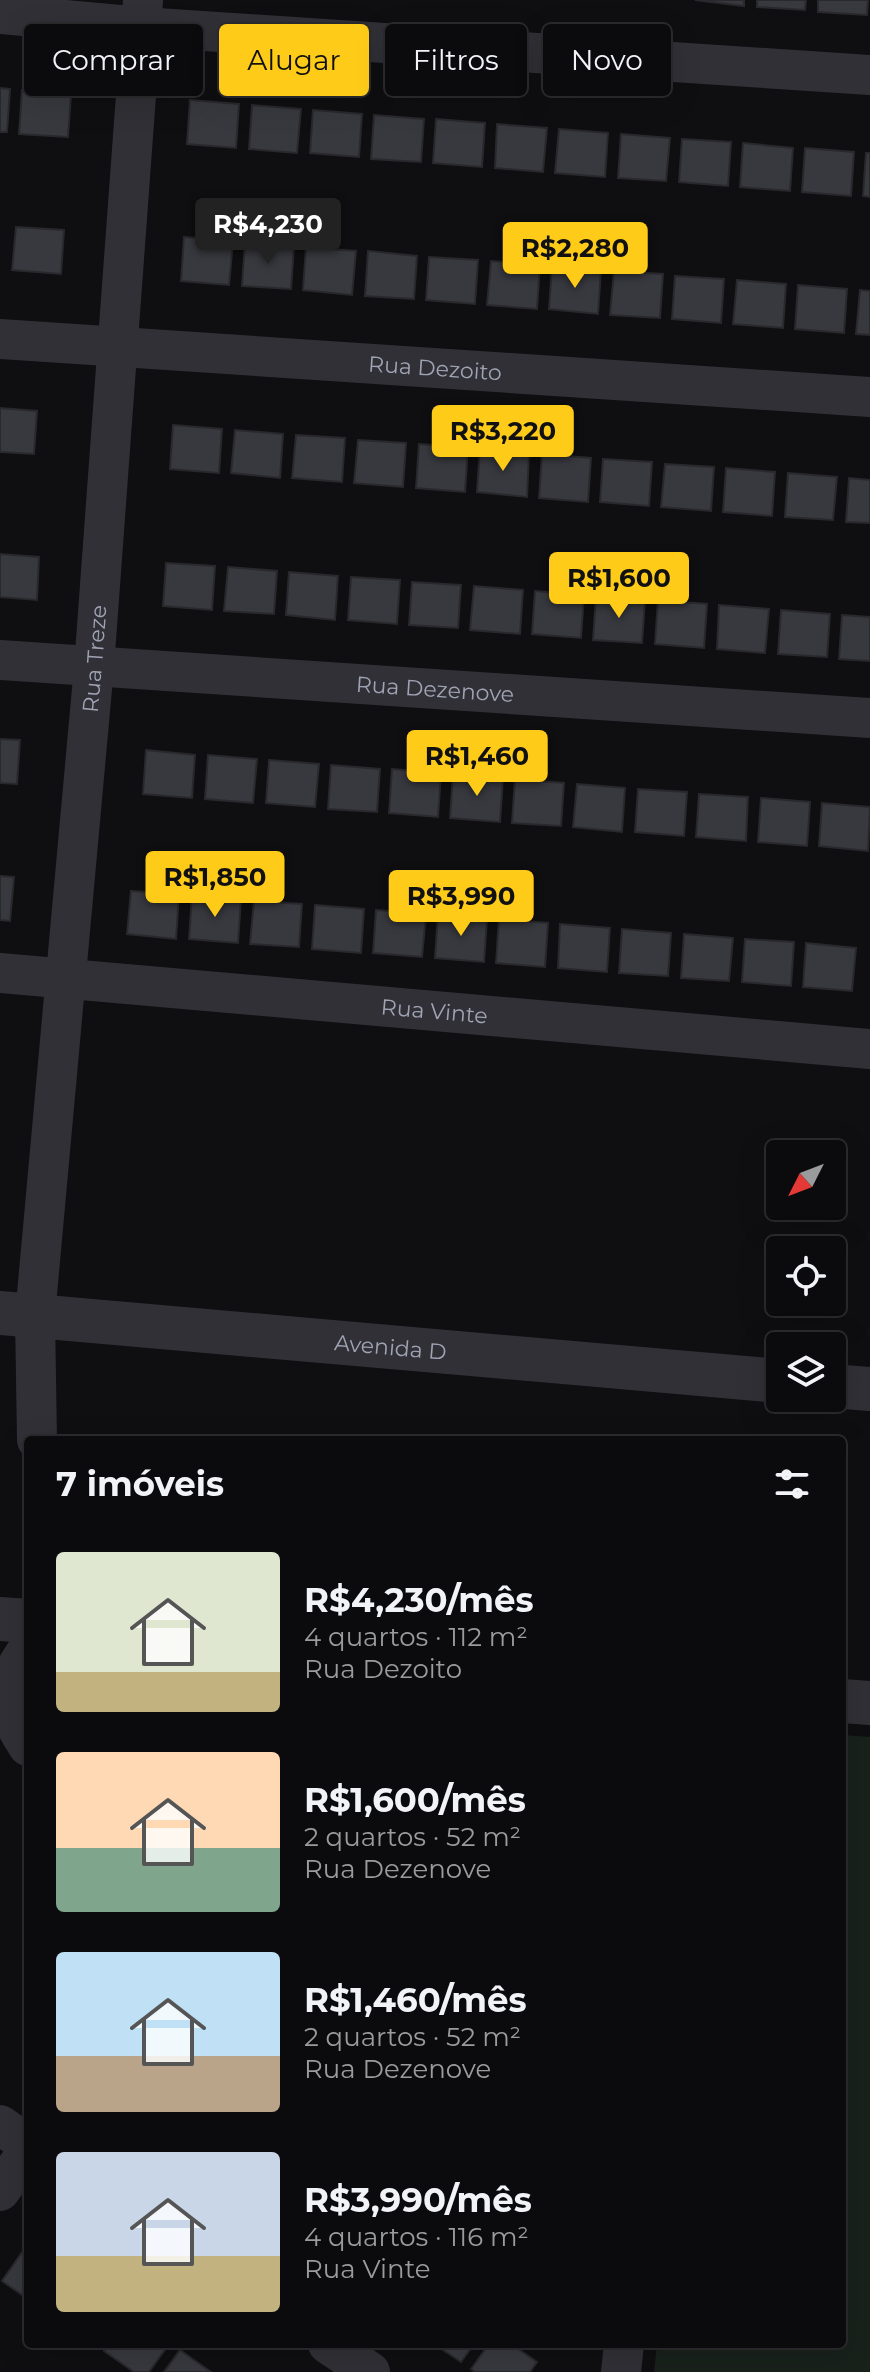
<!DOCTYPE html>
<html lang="pt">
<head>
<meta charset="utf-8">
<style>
	:root { --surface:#0b0b0d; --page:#19191b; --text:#f1f3f6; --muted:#9a9b9d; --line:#2b2b2e; --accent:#ffcb19 }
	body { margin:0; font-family:Montserrat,sans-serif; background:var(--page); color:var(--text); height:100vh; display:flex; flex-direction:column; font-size:30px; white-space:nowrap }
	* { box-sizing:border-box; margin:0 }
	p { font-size:26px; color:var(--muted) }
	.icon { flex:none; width:44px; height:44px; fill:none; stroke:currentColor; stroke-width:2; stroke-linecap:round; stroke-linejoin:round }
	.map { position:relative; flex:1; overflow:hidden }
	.sheet { position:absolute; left:24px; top:1436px; width:822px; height:912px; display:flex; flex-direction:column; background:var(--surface); border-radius:8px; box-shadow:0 8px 32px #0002,0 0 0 2px var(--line) }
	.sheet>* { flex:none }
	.banner { position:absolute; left:24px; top:24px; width:822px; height:72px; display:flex; gap:16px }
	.needle { width:52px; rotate:228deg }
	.fabs { position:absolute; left:766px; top:1140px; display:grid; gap:16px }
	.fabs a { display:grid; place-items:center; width:80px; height:80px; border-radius:8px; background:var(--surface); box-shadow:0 8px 32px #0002,0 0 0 2px var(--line); font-size:40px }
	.price { position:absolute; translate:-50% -68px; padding:0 18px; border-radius:8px; background:var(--accent); color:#111; font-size:26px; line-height:52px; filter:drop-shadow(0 2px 4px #0008) }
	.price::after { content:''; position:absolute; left:50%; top:48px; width:24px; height:18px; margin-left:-12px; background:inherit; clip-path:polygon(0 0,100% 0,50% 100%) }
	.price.on { background:#222; color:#fff }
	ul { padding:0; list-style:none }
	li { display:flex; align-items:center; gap:24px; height:200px; padding:0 32px }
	li span { display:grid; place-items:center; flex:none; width:224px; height:160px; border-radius:8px; color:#555 }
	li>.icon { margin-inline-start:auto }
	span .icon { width:96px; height:96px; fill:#fffc; stroke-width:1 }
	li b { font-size:34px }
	h2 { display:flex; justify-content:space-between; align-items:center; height:96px; padding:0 32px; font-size:34px }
	.chip { padding:0 28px; border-radius:8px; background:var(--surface); box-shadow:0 8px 32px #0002,0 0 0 2px var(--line); font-size:28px; line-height:72px }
	.chip.on { background:var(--accent); color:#111 }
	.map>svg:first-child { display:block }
	.green { fill:#19211b }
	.building { fill:#38393f; stroke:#29292d; stroke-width:2 }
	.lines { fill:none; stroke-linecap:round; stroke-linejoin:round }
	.minor { stroke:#303036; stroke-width:40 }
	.tertiary { stroke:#303036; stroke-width:44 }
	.labels { text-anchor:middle; stroke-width:6; stroke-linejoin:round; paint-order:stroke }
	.street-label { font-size:22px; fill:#9fa3b3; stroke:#0a0a0c }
</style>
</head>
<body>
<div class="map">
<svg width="870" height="2372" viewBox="0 0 870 2372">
	<rect width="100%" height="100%" fill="#0f0f11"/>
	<!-- green -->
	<path class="green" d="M842,1735L870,1737V2372H654L657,2344H842Z"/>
	<!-- building -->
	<g class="building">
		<path d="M695,0H744V6Z"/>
		<path d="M757,0H806L805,10L757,7Z"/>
		<path d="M818,0H868L867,15L818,12Z"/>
		<path d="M0,88L10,89L7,132H0Z"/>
		<path d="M22,90L71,94L68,137L19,134Z"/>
		<path d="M190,100L239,104L236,148L187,144Z"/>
		<path d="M252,105L301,109L297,153L249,149Z"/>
		<path d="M313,110L362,114L359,157L310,153Z"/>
		<path d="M374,115L424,119L421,162L371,159Z"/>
		<path d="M436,119L485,123L482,167L433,163Z"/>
		<path d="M497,124L547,128L543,172L495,168Z"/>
		<path d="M559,129L608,133L605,177L555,173Z"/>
		<path d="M621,134L670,138L666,181L618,178Z"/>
		<path d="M682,139L731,142L728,186L679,182Z"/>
		<path d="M743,143L793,148L790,191L740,187Z"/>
		<path d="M805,148L854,152L851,196L802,192Z"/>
		<path d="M866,153H870V197L863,196Z"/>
		<path d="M16,227L64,230L61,274L12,270Z"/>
		<path d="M184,237L233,241L229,285L181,281Z"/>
		<path d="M245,242L294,246L291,289L242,286Z"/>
		<path d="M306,247L356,251L352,295L303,290Z"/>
		<path d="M368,251L417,256L414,299L365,296Z"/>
		<path d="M429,257L478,260L475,304L426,300Z"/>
		<path d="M491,261L540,265L537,309L487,305Z"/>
		<path d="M552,266L601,270L598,314L549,309Z"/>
		<path d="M614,271L663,274L660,318L610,315Z"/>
		<path d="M675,276L724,279L721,323L672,319Z"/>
		<path d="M737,280L786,284L783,328L733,324Z"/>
		<path d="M798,285L847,289L844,333L795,329Z"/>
		<path d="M860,290L870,291V335L856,334Z"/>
		<path d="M0,408L37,411L34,454L0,452Z"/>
		<path d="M173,425L222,429L219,473L170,469Z"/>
		<path d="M235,430L283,434L280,478L231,473Z"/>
		<path d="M296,435L345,438L342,482L292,478Z"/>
		<path d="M358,440L406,443L403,487L354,483Z"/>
		<path d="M419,444L468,448L465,492L416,488Z"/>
		<path d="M480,449L529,453L527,497L477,492Z"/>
		<path d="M542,454L591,458L588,502L539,498Z"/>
		<path d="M603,459L652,462L649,506L600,502Z"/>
		<path d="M665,464L714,467L711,511L661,507Z"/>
		<path d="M726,468L775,472L772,516L723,512Z"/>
		<path d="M788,473L837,477L833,520L785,517Z"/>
		<path d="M849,478L870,480V523L846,522Z"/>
		<path d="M0,554L39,557L37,600L0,597Z"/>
		<path d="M166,563L215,566L212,610L163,606Z"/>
		<path d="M228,567L277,571L274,614L224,611Z"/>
		<path d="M289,572L338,576L335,620L286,615Z"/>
		<path d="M351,577L400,580L397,624L348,620Z"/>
		<path d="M412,582L461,585L458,628L409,625Z"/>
		<path d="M474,586L523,590L520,634L470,630Z"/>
		<path d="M535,591L584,595L581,638L532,634Z"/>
		<path d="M596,596L645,600L642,643L593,640Z"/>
		<path d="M658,600L707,604L704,648L655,644Z"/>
		<path d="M719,605L769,609L765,653L717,649Z"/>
		<path d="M781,610L830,614L827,657L778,654Z"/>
		<path d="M842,615L870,617V661L839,659Z"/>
		<path d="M0,739L20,740L17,784L0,783Z"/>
		<path d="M146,750L195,755L192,798L143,794Z"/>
		<path d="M208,755L257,759L253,803L205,799Z"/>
		<path d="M269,760L319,764L315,807L266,803Z"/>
		<path d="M331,765L380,769L377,812L328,809Z"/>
		<path d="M392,769L441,773L438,817L389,813Z"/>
		<path d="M453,775L503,778L500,822L450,818Z"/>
		<path d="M515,779L564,783L561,826L512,823Z"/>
		<path d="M577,784L625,788L622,832L573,827Z"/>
		<path d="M638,789L687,792L684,836L635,832Z"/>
		<path d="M699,794L748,797L746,841L696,837Z"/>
		<path d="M761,798L810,802L807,846L758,842Z"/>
		<path d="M822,803L870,807L868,851L819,846Z"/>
		<path d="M0,876L14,877L10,921L0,920Z"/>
		<path d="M131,891L179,894L176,939L127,934Z"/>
		<path d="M192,896L241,899L238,943L189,939Z"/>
		<path d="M254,901L302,904L299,947L250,944Z"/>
		<path d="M315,905L364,909L361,953L312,949Z"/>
		<path d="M376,910L426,914L422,957L373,953Z"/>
		<path d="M438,914L487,919L484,962L435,958Z"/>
		<path d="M499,919L548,923L545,967L496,963Z"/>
		<path d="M560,924L610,928L607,972L558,968Z"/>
		<path d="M622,929L671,933L668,976L619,973Z"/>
		<path d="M684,934L733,938L729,981L681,978Z"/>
		<path d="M745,939L794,942L791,986L742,982Z"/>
		<path d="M806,943L856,948L852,991L803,987Z"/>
		<path d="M27,2245L28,2246V2299L2,2281Z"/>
		<path d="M109,2344H169L149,2372H134L104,2351Z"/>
		<path d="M434,2344H474L461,2362Z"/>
		<path d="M489,2344H511L537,2362L530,2372H475L471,2369Z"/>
		<path d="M180,2350L211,2372H164Z"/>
	</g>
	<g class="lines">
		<!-- minor -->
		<g class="minor">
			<path d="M0,14L142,27L870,75"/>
			<path id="s1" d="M0,339L870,397"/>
			<path id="s2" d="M0,660L870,718"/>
			<path id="s3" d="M0,973L870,1049"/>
			<path id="s4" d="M37,1440L35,1316L94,667L143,0"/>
			<path d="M28,1649C0,1691 0,1702 28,1746"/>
			<path d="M0,2125L28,2144"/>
			<path d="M0,2191L28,2151"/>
			<path d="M328,2344L370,2372"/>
			<path d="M621,2372L624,2344"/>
		</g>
		<!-- tertiary -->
		<g class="tertiary">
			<path id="s5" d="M0,1313L780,1381"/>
			<path d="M832,1386L870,1389"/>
			<path d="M0,1619L28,1621"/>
			<path d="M842,1701L870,1703"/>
		</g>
	</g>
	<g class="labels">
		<!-- street labels -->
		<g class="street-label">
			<text dy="8" stroke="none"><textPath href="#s1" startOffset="436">Rua Dezoito</textPath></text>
			<text dy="8" stroke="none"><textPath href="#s4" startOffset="784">Rua Treze</textPath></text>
			<text dy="8" stroke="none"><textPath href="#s2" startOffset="436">Rua Dezenove</textPath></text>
			<text dy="8" stroke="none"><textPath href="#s3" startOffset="436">Rua Vinte</textPath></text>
			<text dy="8" stroke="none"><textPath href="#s5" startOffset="392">Avenida D</textPath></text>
		</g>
	</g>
</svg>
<div class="fabs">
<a><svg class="needle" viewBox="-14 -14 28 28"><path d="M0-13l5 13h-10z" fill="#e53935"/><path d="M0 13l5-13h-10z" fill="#9a9b9d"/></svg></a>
<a><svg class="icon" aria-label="locate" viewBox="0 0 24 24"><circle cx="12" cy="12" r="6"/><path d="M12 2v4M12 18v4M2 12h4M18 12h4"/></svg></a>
<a><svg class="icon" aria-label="layers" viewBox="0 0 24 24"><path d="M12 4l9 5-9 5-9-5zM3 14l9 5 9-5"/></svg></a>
</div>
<b class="price on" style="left:268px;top:266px">R$4,230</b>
<b class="price" style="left:575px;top:290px">R$2,280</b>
<b class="price" style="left:503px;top:473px">R$3,220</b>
<b class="price" style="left:619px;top:620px">R$1,600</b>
<b class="price" style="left:477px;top:798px">R$1,460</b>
<b class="price" style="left:215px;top:919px">R$1,850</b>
<b class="price" style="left:461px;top:938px">R$3,990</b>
<div class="banner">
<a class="chip">Comprar</a>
<a class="chip on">Alugar</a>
<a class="chip">Filtros</a>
<a class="chip">Novo</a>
</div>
<section class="sheet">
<h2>7 imóveis<svg class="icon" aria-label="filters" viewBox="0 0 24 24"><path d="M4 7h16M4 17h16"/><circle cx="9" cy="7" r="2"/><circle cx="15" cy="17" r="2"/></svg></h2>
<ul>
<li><span style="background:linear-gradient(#dfe7d0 75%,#c2b280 0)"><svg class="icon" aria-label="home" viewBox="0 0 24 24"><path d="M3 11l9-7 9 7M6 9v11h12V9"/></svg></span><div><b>R$4,230/mês</b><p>4 quartos · 112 m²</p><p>Rua Dezoito</p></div></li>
<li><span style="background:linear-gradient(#ffd9b3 60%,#7fa58c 0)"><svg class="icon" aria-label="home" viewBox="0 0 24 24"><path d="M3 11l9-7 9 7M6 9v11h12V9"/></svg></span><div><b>R$1,600/mês</b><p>2 quartos · 52 m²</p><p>Rua Dezenove</p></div></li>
<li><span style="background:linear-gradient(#bfe0f5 65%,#b9a48a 0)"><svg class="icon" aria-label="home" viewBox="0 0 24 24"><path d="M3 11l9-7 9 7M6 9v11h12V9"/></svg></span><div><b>R$1,460/mês</b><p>2 quartos · 52 m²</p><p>Rua Dezenove</p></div></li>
<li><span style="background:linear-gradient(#c9d6e8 65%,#c2b280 0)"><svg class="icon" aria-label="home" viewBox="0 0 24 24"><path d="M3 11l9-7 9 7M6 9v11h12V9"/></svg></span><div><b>R$3,990/mês</b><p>4 quartos · 116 m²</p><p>Rua Vinte</p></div></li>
</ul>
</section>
</div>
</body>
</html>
